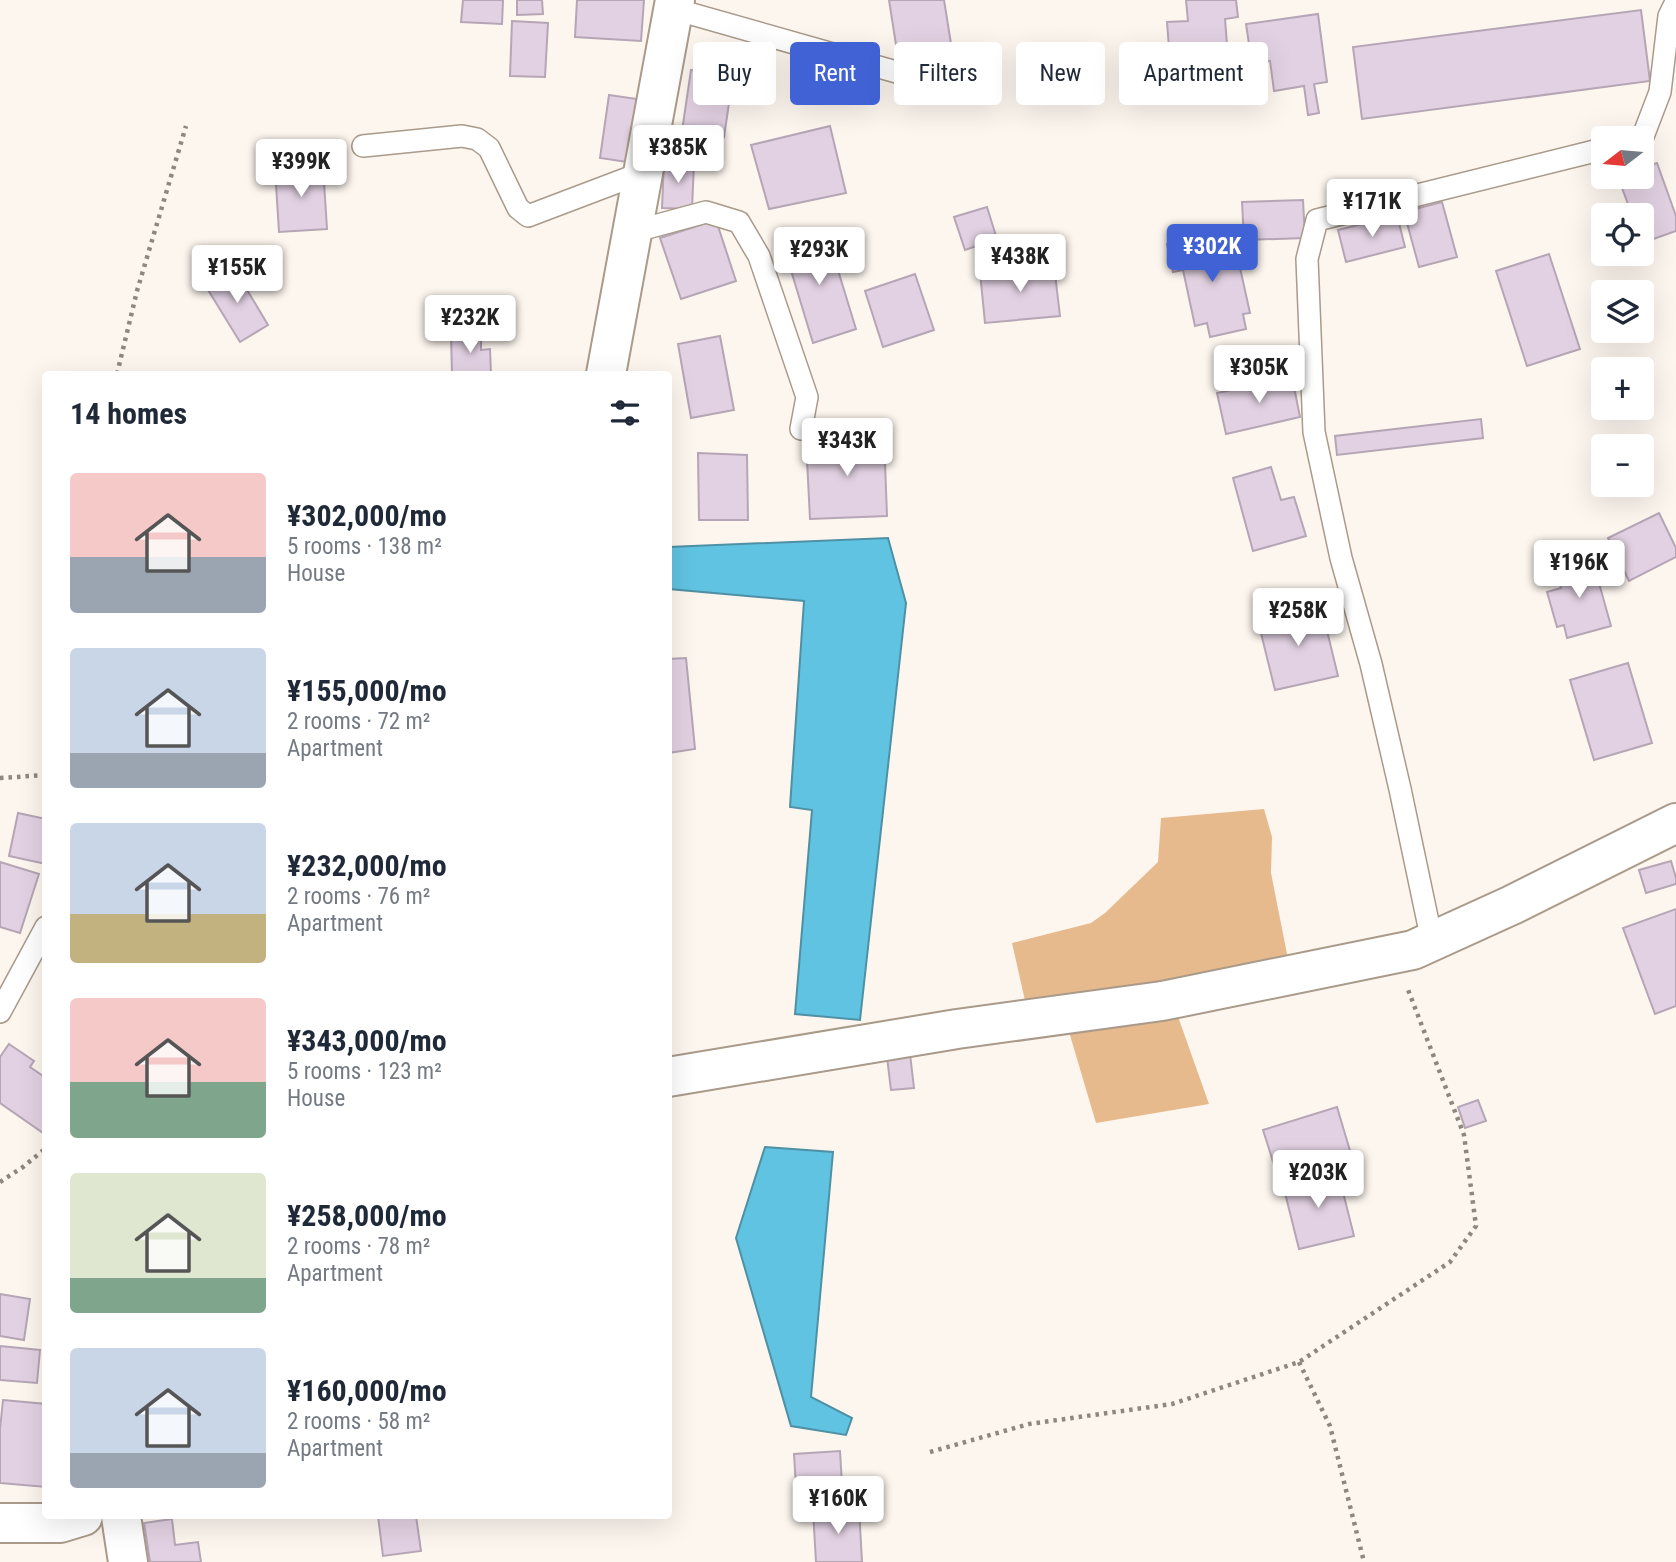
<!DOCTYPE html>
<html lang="en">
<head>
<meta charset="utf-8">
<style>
	:root { --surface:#fff; --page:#f6f6f7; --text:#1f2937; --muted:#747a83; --accent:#4062d4 }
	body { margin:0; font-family:"Roboto Condensed",sans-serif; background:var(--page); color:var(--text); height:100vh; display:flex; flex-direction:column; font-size:26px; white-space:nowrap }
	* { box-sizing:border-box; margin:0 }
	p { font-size:23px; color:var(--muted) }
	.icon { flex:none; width:38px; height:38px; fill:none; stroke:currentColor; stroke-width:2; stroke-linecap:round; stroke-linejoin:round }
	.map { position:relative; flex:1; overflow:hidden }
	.sheet { position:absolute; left:42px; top:371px; width:630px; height:1148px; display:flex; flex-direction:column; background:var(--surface); border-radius:7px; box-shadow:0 7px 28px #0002 }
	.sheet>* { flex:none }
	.guide { position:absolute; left:693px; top:42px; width:665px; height:63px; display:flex; gap:14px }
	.needle { width:46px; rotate:254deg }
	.tools { position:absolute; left:1591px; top:126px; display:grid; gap:14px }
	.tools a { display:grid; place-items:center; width:63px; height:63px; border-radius:7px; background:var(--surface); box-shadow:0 7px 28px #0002; font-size:35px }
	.price { position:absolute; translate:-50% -60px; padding:0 16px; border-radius:7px; background:#fff; color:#222; font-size:23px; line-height:46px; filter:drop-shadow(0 2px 4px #0008) }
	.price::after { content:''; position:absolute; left:50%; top:42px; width:21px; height:16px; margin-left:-10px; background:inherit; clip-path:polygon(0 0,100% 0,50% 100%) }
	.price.on { background:var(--accent); color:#fff }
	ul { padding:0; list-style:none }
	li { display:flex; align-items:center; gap:21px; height:175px; padding:0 28px }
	li span { display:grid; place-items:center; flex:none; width:196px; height:140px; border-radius:7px; color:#555 }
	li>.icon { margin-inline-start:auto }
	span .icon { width:84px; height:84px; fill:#fffc; stroke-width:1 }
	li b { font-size:30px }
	h2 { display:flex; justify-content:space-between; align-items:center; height:84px; padding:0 28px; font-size:30px }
	.tag { padding:0 24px; border-radius:7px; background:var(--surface); box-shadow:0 7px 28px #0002; font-size:24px; line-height:63px }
	.tag.on { background:var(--accent); color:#fff }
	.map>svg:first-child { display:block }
	.green { fill:#e6ba8c }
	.water { fill:#61c3e2; stroke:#4e90a4; stroke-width:2 }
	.building { fill:#e2d1e2; stroke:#b5a5b5; stroke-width:2 }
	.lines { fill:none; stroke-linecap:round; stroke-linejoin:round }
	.service-casing { stroke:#a99a8a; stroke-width:24 }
	.minor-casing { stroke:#a99a8a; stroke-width:42 }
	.path { stroke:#8d8780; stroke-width:4.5; stroke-dasharray:3.5 5; stroke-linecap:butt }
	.service { stroke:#fff; stroke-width:21 }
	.minor { stroke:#fff; stroke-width:38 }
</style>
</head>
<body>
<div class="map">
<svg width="1676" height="1562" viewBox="0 0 1676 1562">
	<rect width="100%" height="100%" fill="#fdf6ef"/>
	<!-- green -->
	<g class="green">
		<path d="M1264,809L1272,837L1271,873L1288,959L1187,984L1026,1005L1012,943L1091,923L1105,913L1158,862L1161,818Z"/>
		<path d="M1176,1011L1209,1104L1096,1123L1067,1025Z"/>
	</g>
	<!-- water -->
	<g class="water">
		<path d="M888,538L906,603L860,1020L795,1014L812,810L790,807L804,601L669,589V547Z"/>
		<path d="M765,1147L833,1152L811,1397L852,1418L846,1435L791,1426L736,1238Z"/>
	</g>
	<!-- building -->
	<g class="building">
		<path d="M463,0H503L502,24L461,22Z"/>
		<path d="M517,0H542L543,14L517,15Z"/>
		<path d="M577,0H644L641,41L575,37Z"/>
		<path d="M889,0H944L953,56L899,64Z"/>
		<path d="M1186,0H1236L1238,17L1225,19L1229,70L1171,74L1167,22L1188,21Z"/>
		<path d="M1641,10L1650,81L1362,119L1353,47Z"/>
		<path d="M1318,14L1327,82L1314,84L1319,113L1308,115L1304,86L1274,91L1270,61L1252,64L1246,24Z"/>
		<path d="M512,21L548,23L545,77L510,76Z"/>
		<path d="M691,70L733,76L724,137L682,131Z"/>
		<path d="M609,95L651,101L641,164L600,158Z"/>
		<path d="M830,126L846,193L769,209L751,145Z"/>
		<path d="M664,161L694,163L692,209L662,208Z"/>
		<path d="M1657,163L1676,216V231L1642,243V215H1632L1618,177H1642V168Z"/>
		<path d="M323,166L327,229L279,232L275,169Z"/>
		<path d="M1303,200L1305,238L1244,240L1242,202Z"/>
		<path d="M1442,202L1457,257L1419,267L1404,212Z"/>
		<path d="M987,207L997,239L965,250L954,217Z"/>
		<path d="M1397,215L1405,247L1346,262L1338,230Z"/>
		<path d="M716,220L736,281L681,299L660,238Z"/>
		<path d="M826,231L856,329L813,343L783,244Z"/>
		<path d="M1210,234L1214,250L1235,245L1250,313L1243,314L1246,329L1210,337L1207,323L1195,326L1183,270L1173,272L1167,244Z"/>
		<path d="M1549,254L1580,349L1527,366L1496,271Z"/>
		<path d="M1054,265L1060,316L985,323L980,272Z"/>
		<path d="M234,268L268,325L240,342L205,285Z"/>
		<path d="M915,274L934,330L883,347L865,291Z"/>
		<path d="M481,333V350L490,349L491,374H452L451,335Z"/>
		<path d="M720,336L734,410L691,418L678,344Z"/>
		<path d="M1292,377L1300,417L1226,434L1217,393Z"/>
		<path d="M1481,419L1483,438L1337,455L1335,436Z"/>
		<path d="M884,436L887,516L810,519L806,440Z"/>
		<path d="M698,453L747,455L748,520H699Z"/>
		<path d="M1271,467L1281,500L1294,497L1306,536L1253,551L1233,478Z"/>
		<path d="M1659,513L1676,548V557L1629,581L1608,538Z"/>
		<path d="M1592,558L1611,626L1567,638L1564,625L1557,627L1547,592L1561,588L1556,568Z"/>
		<path d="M1321,606L1338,676L1275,690L1258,621Z"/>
		<path d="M686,658L695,749L668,753V659Z"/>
		<path d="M1628,663L1652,743L1594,760L1570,680Z"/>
		<path d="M18,813L46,819V864L9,856Z"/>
		<path d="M1671,861L1676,878V884L1646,893L1639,870Z"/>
		<path d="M0,862L39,874L20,933L0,927Z"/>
		<path d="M1676,909V1006L1655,1014L1623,928Z"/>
		<path d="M9,1044L34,1061L30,1067L46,1078V1135L0,1103V1057Z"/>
		<path d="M910,1054L914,1088L891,1090L887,1057Z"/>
		<path d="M1478,1100L1486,1121L1465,1128L1458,1107Z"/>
		<path d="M1337,1107L1351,1154L1278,1177L1263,1130Z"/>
		<path d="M1338,1172L1354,1236L1299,1249L1283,1185Z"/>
		<path d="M0,1294L30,1299L24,1340L0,1336Z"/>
		<path d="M0,1346L40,1350L37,1383L0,1380Z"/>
		<path d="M3,1400L46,1404V1487L0,1483V1429Z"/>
		<path d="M840,1451L843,1501L797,1503L794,1454Z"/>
		<path d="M859,1508L862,1562H816L813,1511Z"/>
		<path d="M378,1516H416L421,1551L383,1556Z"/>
		<path d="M172,1519L175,1545L198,1542L201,1562H150L144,1523Z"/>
	</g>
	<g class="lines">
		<!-- service casing -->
		<g class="service-casing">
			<g id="service">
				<path d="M674,9L914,77"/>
				<path d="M1642,139L1660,92L1669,16L1676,2"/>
				<path d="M363,146L462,136L477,139L489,148L518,208L528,216L644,172"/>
				<path d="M632,232L706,212L739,222L759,256L807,397L801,429"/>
				<path d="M1432,941L1400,789L1371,664L1341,558L1314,432L1307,259L1317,220L1603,149"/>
				<path d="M0,1012L46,927"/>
			</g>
		</g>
		<!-- minor casing -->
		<g class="minor-casing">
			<g id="minor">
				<path d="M606,374L675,0"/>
				<path d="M668,1077L957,1029L1162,1001L1413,950L1512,905L1676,823"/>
				<path d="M121,1516L128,1562"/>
				<path d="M0,1523H60L83,1516"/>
			</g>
		</g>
		<!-- path -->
		<g class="path">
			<path d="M117,374L137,291L186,126"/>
			<path d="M0,778L46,775"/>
			<path d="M0,1182L23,1167L46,1148"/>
			<path d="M1299,1362L1330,1426L1364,1562"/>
			<path d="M930,1452L1029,1424L1172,1404L1299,1362L1450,1262L1476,1226L1464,1135L1407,987"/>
		</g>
		<!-- service -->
		<use href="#service" class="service"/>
		<!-- minor -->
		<use href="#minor" class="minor"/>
	</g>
</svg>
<div class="tools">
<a><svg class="needle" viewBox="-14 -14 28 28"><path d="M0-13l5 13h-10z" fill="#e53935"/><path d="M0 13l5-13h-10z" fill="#747a83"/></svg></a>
<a><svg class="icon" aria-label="locate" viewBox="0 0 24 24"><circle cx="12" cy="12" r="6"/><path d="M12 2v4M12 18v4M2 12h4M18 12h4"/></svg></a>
<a><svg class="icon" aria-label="layers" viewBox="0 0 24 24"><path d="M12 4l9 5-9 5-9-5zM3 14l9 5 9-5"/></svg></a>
<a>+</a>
<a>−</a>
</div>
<b class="price" style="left:678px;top:185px">¥385K</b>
<b class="price" style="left:301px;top:199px">¥399K</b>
<b class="price" style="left:1372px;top:239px">¥171K</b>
<b class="price on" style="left:1212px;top:284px">¥302K</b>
<b class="price" style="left:819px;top:287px">¥293K</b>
<b class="price" style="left:1020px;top:294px">¥438K</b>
<b class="price" style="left:237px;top:305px">¥155K</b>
<b class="price" style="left:470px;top:355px">¥232K</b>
<b class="price" style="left:1259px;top:405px">¥305K</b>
<b class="price" style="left:847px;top:478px">¥343K</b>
<b class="price" style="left:1579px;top:600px">¥196K</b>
<b class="price" style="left:1298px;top:648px">¥258K</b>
<b class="price" style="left:1318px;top:1210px">¥203K</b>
<b class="price" style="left:838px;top:1536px">¥160K</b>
<div class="guide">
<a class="tag">Buy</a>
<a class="tag on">Rent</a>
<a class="tag">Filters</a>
<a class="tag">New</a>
<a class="tag">Apartment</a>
</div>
<section class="sheet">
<h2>14 homes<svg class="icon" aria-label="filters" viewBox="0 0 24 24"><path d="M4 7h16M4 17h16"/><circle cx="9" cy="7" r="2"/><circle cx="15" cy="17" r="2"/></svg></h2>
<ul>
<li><span style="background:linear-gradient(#f6c9c9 60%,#9aa5b1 0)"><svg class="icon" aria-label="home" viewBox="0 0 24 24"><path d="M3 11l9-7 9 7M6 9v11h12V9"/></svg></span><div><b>¥302,000/mo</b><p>5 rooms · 138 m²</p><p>House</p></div></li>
<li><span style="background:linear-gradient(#c9d6e8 75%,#9aa5b1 0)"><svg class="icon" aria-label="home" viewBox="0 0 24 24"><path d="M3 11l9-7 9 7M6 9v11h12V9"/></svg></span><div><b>¥155,000/mo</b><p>2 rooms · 72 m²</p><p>Apartment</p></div></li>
<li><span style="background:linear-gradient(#c9d6e8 65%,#c2b280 0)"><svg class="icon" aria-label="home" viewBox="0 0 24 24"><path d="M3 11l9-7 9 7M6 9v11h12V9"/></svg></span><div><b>¥232,000/mo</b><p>2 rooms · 76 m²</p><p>Apartment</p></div></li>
<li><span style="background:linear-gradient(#f6c9c9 60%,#7fa58c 0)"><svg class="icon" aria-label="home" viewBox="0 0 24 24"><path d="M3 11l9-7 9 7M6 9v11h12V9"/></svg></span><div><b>¥343,000/mo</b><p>5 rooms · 123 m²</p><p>House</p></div></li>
<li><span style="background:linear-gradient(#dfe7d0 75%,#7fa58c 0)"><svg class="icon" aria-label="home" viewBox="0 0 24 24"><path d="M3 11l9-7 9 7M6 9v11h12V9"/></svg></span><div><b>¥258,000/mo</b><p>2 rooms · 78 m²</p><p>Apartment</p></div></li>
<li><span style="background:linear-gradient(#c9d6e8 75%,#9aa5b1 0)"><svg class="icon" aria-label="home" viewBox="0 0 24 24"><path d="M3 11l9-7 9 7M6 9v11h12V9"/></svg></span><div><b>¥160,000/mo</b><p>2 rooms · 58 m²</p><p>Apartment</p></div></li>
</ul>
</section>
</div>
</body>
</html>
